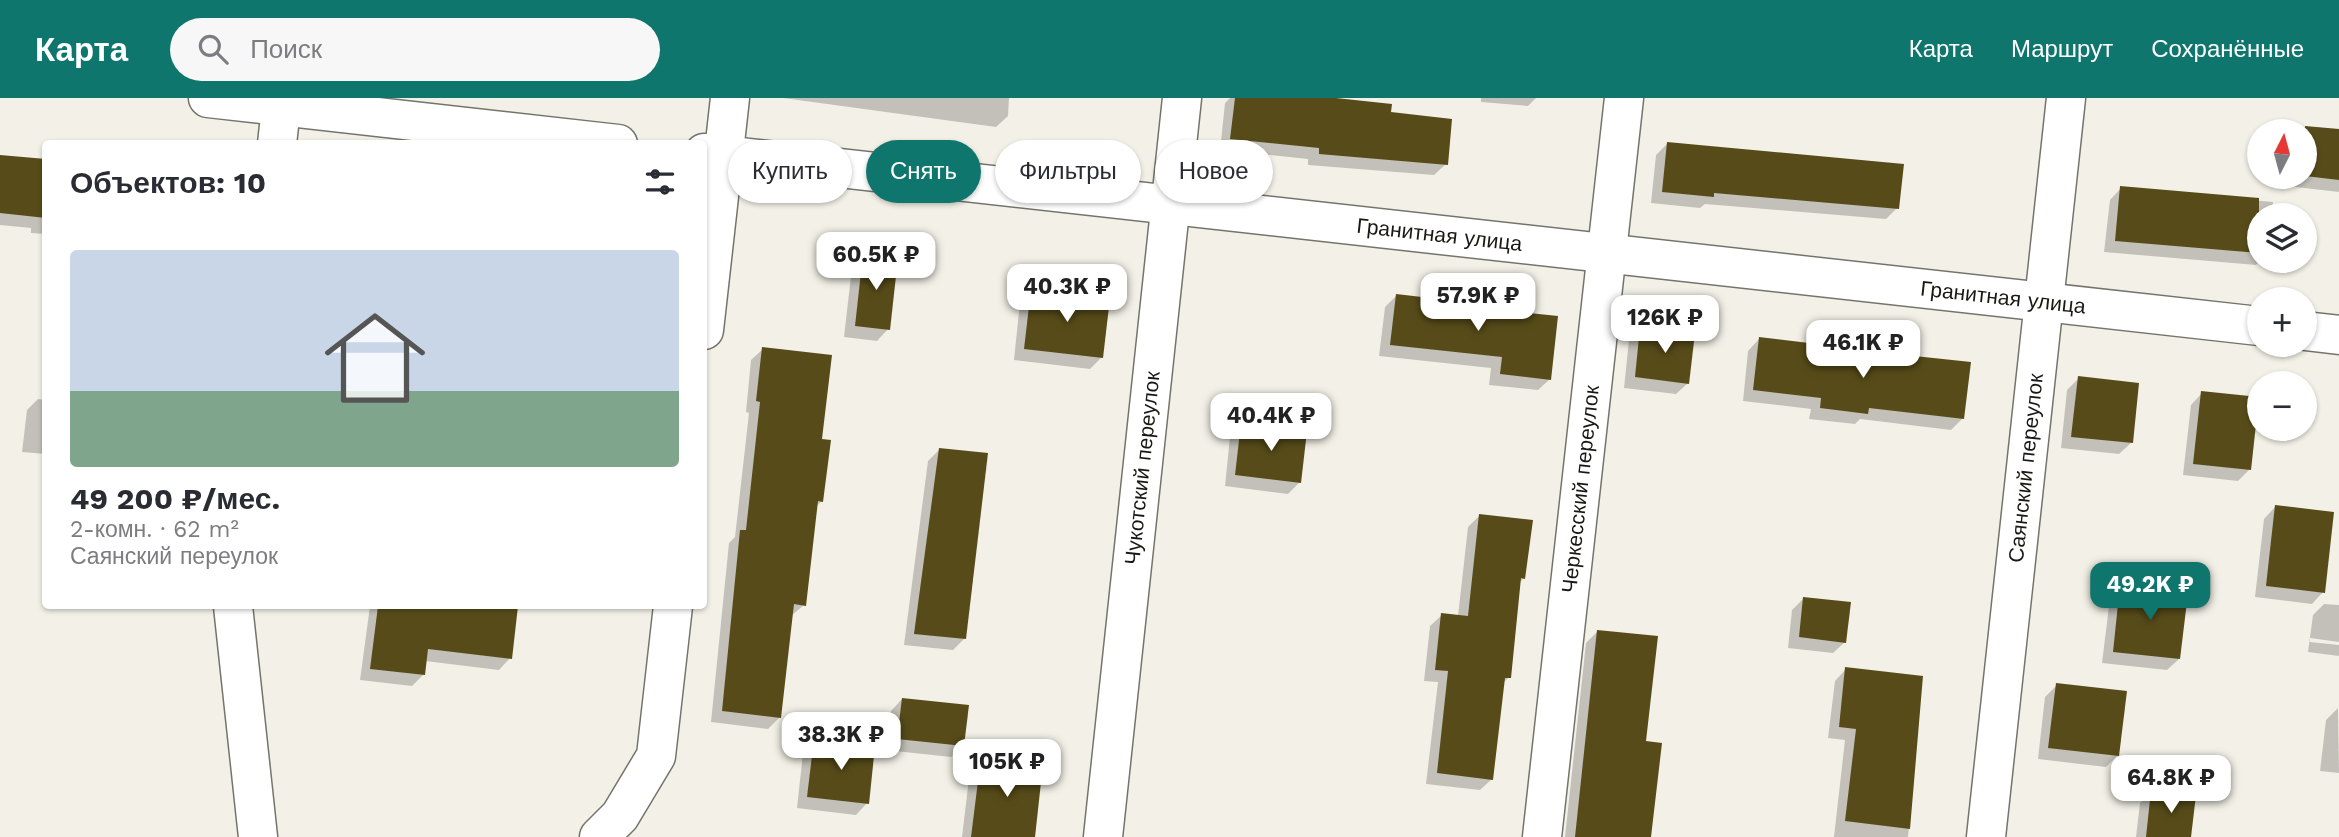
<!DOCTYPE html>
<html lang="ru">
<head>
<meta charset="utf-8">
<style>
	:root { --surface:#fff; --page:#f7f7f7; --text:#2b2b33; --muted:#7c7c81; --accent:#0f766e }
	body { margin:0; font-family:"Work Sans",sans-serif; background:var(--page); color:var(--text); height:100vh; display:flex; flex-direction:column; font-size:26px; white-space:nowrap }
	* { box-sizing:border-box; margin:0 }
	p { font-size:23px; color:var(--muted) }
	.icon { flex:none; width:38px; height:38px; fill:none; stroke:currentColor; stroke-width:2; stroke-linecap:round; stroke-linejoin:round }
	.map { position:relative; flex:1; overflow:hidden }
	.details { position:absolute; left:42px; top:42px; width:665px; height:469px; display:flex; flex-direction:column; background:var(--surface); border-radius:7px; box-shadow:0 2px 5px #0004 }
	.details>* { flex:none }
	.guide { position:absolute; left:728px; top:42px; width:665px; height:63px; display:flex; gap:14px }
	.needle { width:46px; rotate:6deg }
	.tools { position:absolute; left:2247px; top:21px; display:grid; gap:14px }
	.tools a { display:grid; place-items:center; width:70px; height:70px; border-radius:50%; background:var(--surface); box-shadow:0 2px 5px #0004; font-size:35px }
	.price { position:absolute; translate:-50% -60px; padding:0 16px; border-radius:14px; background:#fff; color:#222; font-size:23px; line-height:46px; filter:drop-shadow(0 2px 4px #0008) }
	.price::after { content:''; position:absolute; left:50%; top:42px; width:21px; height:16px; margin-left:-10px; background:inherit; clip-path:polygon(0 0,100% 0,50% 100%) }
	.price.active { background:var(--accent); color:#fff }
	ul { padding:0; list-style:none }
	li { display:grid; align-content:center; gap:14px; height:371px; padding:0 28px }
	li span { display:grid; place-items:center; height:217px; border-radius:7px; color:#555 }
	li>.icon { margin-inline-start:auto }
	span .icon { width:126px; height:126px; fill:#fffc; stroke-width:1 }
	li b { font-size:30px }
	h2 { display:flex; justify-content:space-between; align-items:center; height:84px; padding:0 28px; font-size:30px }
	.pill { padding:0 24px; border-radius:32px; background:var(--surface); box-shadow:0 2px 5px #0004; font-size:24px; line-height:63px }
	.pill.active { background:var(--accent); color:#fff }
	header { display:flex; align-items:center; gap:42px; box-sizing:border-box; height:98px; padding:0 35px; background:var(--accent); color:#fff }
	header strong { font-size:33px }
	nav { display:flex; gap:38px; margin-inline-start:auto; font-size:24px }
	.search { width:490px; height:63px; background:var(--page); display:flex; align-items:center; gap:18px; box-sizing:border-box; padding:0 24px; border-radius:38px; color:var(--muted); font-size:26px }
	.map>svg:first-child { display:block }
	.shadow { fill:#0003 }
	.building { fill:#574c19 }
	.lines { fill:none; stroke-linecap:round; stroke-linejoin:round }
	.minor-casing { stroke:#75746b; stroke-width:41 }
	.minor { stroke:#fff; stroke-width:38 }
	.labels { text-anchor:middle; stroke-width:7; stroke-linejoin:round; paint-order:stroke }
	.street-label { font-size:21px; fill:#191815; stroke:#f3f1e7 }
</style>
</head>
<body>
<header>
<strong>Карта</strong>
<div class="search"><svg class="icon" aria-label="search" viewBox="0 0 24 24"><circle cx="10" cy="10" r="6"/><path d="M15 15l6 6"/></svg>Поиск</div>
<nav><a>Карта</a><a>Маршрут</a><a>Сохранённые</a></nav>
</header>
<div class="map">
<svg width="2339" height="739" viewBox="0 0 2339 739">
	<rect width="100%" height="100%" fill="#f3f1e7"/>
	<!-- shadow -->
	<g class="shadow">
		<path d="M783,0H1009L1008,18L996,29Z"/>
		<path d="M1230,0H1295L1389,16L1446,66L1434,77L1308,67V61L1220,52L1225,5Z"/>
		<path d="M1481,0H1536L1528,8L1481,4Z"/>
		<path d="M2303,29L2339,33V94L2287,88L2288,79H2305V33H2299Z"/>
		<path d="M1667,46L1902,67L1897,110L1886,121L1705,106L1700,110L1651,105L1656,57Z"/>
		<path d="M0,58L46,62V136L31,135V130L0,127Z"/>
		<path d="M2121,90L2273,104L2271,117H2259L2260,163L2256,167L2104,154L2110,102Z"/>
		<path d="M864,158L888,231L877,243L844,239L852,169Z"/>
		<path d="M1032,193L1101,260L1090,271L1014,262L1020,204Z"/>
		<path d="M1396,198L1462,210L1550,281L1538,292L1489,287L1491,270L1379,258L1385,209Z"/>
		<path d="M1641,231L1688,285L1676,296L1624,290L1629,242Z"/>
		<path d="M1759,241L1814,256L1899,265L1905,259L1963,320L1951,332L1860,321L1855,326L1809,321L1811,311L1743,303L1748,253Z"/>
		<path d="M763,251L820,342L822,403L815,409L804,507L791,518L780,619L768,631L711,624L729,445L735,439L749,315L746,314L751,262Z"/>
		<path d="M2079,280L2131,345L2119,356L2061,350L2067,292Z"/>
		<path d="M2202,295L2249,372L2238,383L2183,377L2191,307Z"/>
		<path d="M38,301L46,302V356L22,354L27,312Z"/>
		<path d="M1242,327L1300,384L1288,396L1225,388L1230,339Z"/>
		<path d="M940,351L964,541L953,552L904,547L928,363Z"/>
		<path d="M2275,409L2323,494L2312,506L2255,499L2264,421Z"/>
		<path d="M1480,417L1524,480L1519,485L1509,579L1502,586L1492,681L1480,692L1426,686L1438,584L1424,583L1430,528L1442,517L1458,518L1468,429Z"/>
		<path d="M2121,489L2179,561L2167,572L2102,565L2110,500Z"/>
		<path d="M1804,500L1845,544L1833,555L1788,550L1792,512Z"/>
		<path d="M2324,506L2339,507V544L2310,540V544L2339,547V558L2308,554L2313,517Z"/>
		<path d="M370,508H516L510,560L499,572L425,563L424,576L412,588L360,582Z"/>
		<path d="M1597,534L1644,645L1649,739H1565L1586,545Z"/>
		<path d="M1846,571L1914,673L1908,739H1834L1845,642L1828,640L1835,583Z"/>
		<path d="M2057,587L2118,657L2106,669L2038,661L2045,599Z"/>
		<path d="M902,601L963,648L951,659L886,652L891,613Z"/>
		<path d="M2338,610L2339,675L2320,673L2326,622Z"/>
		<path d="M815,643L867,705L856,717L797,710L803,655Z"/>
		<path d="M981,661L1033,739H962L970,672Z"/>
		<path d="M2152,694L2190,739H2136L2140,705Z"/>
	</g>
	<!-- building -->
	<g class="building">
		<path d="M1235,0H1336L1392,6L1391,14L1452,21L1448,67L1319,56V50L1230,41Z"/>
		<path d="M2305,28L2339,31V82L2305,78Z"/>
		<path d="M1667,44L1904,66L1899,111L1714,95V99L1662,94Z"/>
		<path d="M0,57L46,61V120L0,115Z"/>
		<path d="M2120,88L2259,100V155L2115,143Z"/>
		<path d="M863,156L898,160L890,232L855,228Z"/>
		<path d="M1031,191L1110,200L1103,260L1024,251Z"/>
		<path d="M1396,196L1465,204L1464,208L1558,218L1551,282L1500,276L1502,259L1390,247Z"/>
		<path d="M1640,229L1695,235L1689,286L1635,279Z"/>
		<path d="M1759,239L1817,246L1816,254L1904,263L1905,257L1971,264L1964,321L1869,310L1868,316L1820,310L1821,300L1753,292Z"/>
		<path d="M762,249L832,257L822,341L831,342L823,404L818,403L806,508L794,506L781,620L722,613L740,432H746L760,304L756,303Z"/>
		<path d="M2078,278L2139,285L2133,345L2071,339Z"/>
		<path d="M2201,293L2259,299L2251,372L2193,366Z"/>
		<path d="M1241,325L1307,333L1301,385L1235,377Z"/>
		<path d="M939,350L988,355L966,541L914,536Z"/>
		<path d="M2275,407L2334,414L2325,495L2266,488Z"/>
		<path d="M1479,416L1533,422L1525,481L1521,480L1511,580H1505L1493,682L1437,675L1448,573L1435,572L1441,515L1468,518Z"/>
		<path d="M2120,487L2188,495L2180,561L2113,554Z"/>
		<path d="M1803,499L1851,504L1846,545L1799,539Z"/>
		<path d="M378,508H518L512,561L428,551L425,577L370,571Z"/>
		<path d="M1597,532L1658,538L1646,643L1662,645L1651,739H1575Z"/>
		<path d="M1845,569L1923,578L1910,731L1845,723L1856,631L1839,629Z"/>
		<path d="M2056,585L2127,593L2119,658L2048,650Z"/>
		<path d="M902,600L969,607L964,648L897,641Z"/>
		<path d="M814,641L875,648L869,706L807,699Z"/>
		<path d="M981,659L1043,666L1035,739H971Z"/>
		<path d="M2151,692L2196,697L2191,739H2146Z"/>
	</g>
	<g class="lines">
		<!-- minor casing -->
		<g class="minor-casing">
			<g id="minor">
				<path d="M208,0L618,46"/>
				<path d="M277,46L282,0"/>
				<path id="s1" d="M704,55L2259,228"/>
				<path d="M704,232L730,0"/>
				<path d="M2305,233L2339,237"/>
				<path d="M233,508L258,739"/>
				<path d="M599,739L620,718L656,658L673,508"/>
				<path id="s2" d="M1103,739L1182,0"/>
				<path id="s3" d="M1542,739L1624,0"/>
				<path id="s4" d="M1986,739L2066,0"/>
			</g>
		</g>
		<!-- minor -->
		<use href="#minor" class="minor"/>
	</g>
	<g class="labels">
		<!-- street labels -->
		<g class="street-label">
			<text dy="7" stroke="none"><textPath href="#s1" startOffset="740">Гранитная улица</textPath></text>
			<text dy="7" stroke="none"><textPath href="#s1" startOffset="1307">Гранитная улица</textPath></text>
			<text dy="7" stroke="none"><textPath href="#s2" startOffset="371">Чукотский переулок</textPath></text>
			<text dy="7" stroke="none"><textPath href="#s4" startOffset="371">Саянский переулок</textPath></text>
			<text dy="7" stroke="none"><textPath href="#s3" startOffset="350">Черкесский переулок</textPath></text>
		</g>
	</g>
</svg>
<div class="tools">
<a><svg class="needle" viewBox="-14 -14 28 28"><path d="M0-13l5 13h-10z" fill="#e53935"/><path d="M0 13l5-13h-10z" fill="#7c7c81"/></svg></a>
<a><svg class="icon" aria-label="layers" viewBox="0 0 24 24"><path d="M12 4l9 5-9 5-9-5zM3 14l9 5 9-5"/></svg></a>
<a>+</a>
<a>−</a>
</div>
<b class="price" style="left:876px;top:194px">60.5K ₽</b>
<b class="price" style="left:1067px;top:226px">40.3K ₽</b>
<b class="price" style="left:1478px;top:235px">57.9K ₽</b>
<b class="price" style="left:1665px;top:257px">126K ₽</b>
<b class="price" style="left:1863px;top:282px">46.1K ₽</b>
<b class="price" style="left:1271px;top:355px">40.4K ₽</b>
<b class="price active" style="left:2150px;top:524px">49.2K ₽</b>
<b class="price" style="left:841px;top:674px">38.3K ₽</b>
<b class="price" style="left:1007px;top:701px">105K ₽</b>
<b class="price" style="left:2171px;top:717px">64.8K ₽</b>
<div class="guide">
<a class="pill">Купить</a>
<a class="pill active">Снять</a>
<a class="pill">Фильтры</a>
<a class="pill">Новое</a>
</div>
<section class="details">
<h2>Объектов: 10<svg class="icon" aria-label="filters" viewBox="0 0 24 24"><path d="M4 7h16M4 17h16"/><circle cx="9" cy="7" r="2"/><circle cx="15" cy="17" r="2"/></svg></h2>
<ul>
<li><span style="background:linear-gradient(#c9d6e8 65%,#7fa58c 0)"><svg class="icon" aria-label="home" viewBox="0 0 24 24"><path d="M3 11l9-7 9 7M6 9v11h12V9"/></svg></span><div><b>49 200 ₽/мес.</b><p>2-комн. · 62 m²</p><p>Саянский переулок</p></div></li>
</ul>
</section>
</div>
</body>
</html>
